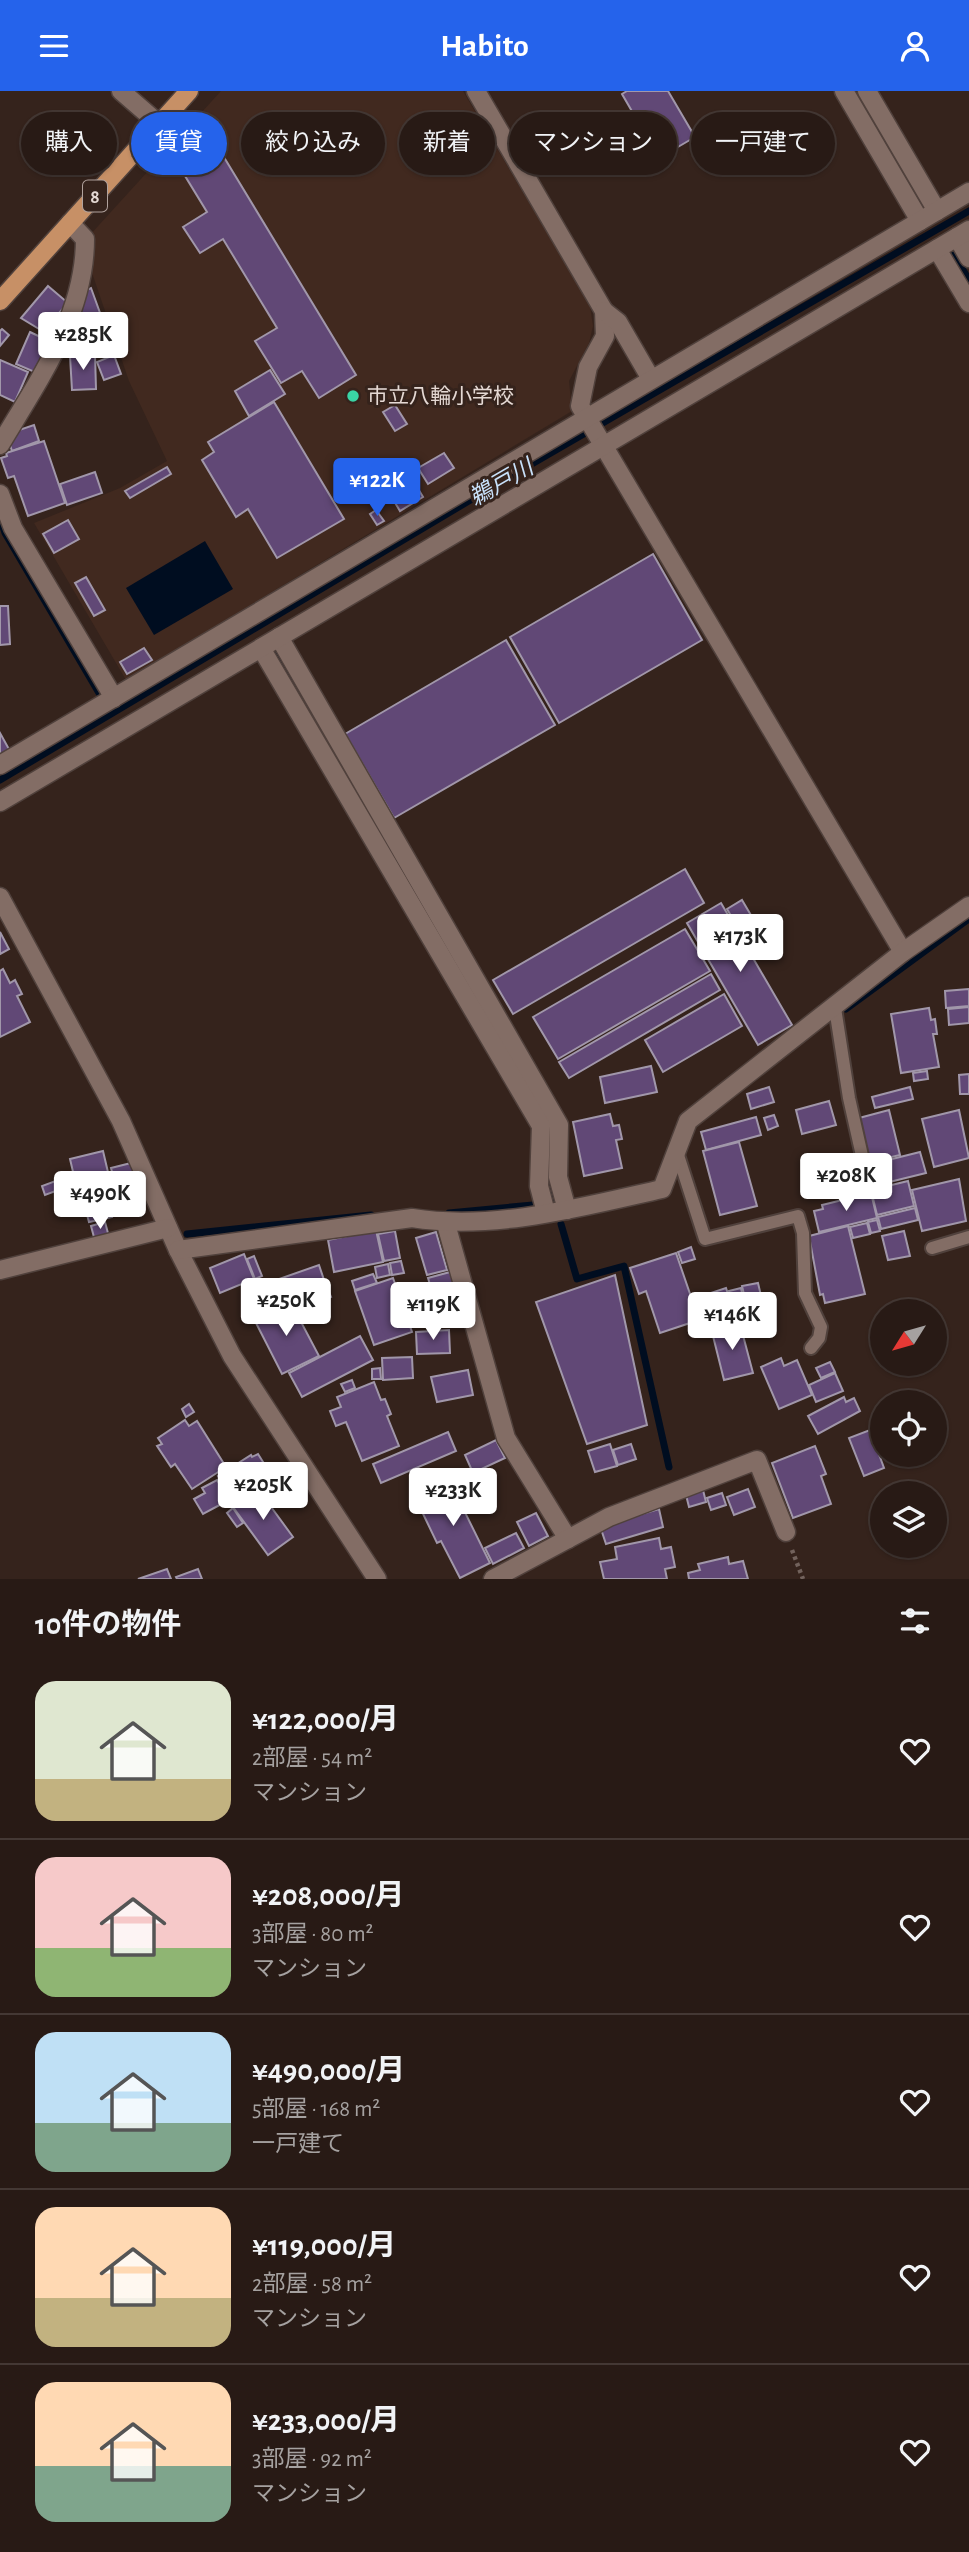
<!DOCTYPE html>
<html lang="ja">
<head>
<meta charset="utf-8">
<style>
	:root { --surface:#281a15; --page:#30231e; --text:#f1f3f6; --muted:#a5a1a0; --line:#443834; --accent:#2563eb }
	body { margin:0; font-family:"Alegreya Sans","Noto Sans JP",sans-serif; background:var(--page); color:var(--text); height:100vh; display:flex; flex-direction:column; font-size:26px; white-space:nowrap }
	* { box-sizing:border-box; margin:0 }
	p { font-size:23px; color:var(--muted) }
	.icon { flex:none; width:38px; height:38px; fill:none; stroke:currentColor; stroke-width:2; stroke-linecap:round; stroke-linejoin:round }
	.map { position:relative; height:1488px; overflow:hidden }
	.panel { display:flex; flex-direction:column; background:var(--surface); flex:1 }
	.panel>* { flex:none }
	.guide { position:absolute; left:21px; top:21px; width:928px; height:63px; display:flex; gap:14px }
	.needle { width:46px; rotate:233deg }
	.buttons { position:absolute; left:870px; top:1208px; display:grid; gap:14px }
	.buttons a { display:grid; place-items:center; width:77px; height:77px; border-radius:50%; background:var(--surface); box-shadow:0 2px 5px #0004,0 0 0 2px var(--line); font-size:35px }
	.price { position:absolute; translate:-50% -60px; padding:0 16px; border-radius:7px; background:#fff; color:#222; font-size:23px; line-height:46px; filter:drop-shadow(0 2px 4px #0008) }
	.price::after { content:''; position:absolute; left:50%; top:42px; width:21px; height:16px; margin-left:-10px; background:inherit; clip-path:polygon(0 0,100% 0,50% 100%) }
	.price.selected { background:var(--accent); color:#fff }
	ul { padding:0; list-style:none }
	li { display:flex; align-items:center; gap:21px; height:175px; padding:0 35px }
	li+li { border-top:2px solid var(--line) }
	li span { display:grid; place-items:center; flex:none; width:196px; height:140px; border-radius:21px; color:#555 }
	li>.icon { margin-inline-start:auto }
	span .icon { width:84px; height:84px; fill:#fffc; stroke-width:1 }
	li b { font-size:30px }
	h2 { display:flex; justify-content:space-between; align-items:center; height:84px; padding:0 35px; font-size:30px }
	.tag { padding:0 24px; border-radius:32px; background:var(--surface); box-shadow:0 2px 5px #0004,0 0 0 2px var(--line); font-size:24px; line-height:63px }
	.tag.selected { background:var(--accent); color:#fff }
	header { display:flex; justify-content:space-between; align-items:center; height:91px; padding:0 35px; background:var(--accent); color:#fff; font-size:32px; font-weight:700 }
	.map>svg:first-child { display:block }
	.built { fill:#41291f }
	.water { fill:#000d20 }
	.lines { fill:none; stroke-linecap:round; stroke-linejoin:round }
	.stream { stroke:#000d20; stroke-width:7 }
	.building { fill:#614876; stroke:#a197aa; stroke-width:2 }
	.service-casing { stroke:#50413c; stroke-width:16 }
	.minor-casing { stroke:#50413c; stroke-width:21 }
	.tertiary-casing { stroke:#50413c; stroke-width:21 }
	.primary-casing { stroke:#50413c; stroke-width:21 }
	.path { stroke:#72625c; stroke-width:4.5; stroke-dasharray:3.5 3.5; stroke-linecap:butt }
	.service { stroke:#836d65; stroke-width:12 }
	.minor { stroke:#836d65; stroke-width:18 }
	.tertiary { stroke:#836d65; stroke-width:18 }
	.primary { stroke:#c79066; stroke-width:18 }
	.poi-dot { fill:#3ad4a5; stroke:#35231c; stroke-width:2.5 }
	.labels { text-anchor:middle; stroke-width:6; stroke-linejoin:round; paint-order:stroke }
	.shield { fill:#35231c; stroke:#b0a29d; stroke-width:2 }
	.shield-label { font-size:19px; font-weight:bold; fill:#e5d9d4 }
	.poi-label { font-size:21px; fill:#e5d9d4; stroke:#35231c; text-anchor:start }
	.water-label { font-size:23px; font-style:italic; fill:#c9e2fb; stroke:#35231c }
</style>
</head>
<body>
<header><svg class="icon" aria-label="menu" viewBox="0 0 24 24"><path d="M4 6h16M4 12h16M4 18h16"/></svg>Habito<svg class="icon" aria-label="person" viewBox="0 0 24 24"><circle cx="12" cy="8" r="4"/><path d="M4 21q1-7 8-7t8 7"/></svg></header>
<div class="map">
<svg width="969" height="1488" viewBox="0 0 969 1488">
	<rect width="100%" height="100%" fill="#35231c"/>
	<!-- built -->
	<path class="built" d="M221,0H463L590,215L593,235L589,252L569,290L572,320L126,589L34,432L120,397L167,370L129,290L90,176L89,145Z"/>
	<!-- water -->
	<path class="water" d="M205,450L233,498L154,544L126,497Z"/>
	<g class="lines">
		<!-- stream -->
		<g class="stream">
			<path d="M952,161L969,189"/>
			<path d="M1,430L5,442L99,602"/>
			<path d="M275,559L407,786"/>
			<path d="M0,689L504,389L969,120"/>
			<path d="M846,918L966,830"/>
			<path d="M549,1043L548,1089L553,1108"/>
			<path d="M449,1122L533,1114"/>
			<path d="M561,1133L577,1188L624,1175L669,1376"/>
			<path d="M187,1143L371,1124"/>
		</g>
	</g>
	<!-- building -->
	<g class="building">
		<path d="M627,0H668L695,46L659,67L622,3Z"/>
		<path d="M219,58L356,284L319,307L302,280L281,292L255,250L277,237L223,148L200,162L183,136L207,121L182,80Z"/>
		<path d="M48,195L68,212L59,222L63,226L50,240L47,237L44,241L21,227Z"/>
		<path d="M91,197L112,255L88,263L85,256L77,259L69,235L77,233L75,225L82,201Z"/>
		<path d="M2,238L9,244L0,255V240Z"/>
		<path d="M30,241L51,251L37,282L16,273Z"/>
		<path d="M95,264L96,298L72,299L70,265Z"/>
		<path d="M114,264L121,283L104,289L97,271Z"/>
		<path d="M0,269L28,281L15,311L0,304Z"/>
		<path d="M270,279L285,303L249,325L235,300Z"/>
		<path d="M274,311L344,428L277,467L248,418L236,426L202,369L214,361L208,351Z"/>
		<path d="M395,314L407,333L395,340L383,321Z"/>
		<path d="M34,334L39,350L12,360L8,348L13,341Z"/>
		<path d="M44,350L65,412L28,425L14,385L8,387L1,367L7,365L6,362Z"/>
		<path d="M444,362L454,377L428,393L418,377Z"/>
		<path d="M167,376L171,383L130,407L125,400Z"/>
		<path d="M95,381L102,402L67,414L60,393Z"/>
		<path d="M414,391L423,406L400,420L391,405Z"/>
		<path d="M376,419L384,430L377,434L370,423Z"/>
		<path d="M68,429L79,448L54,462L43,443Z"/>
		<path d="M653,463L702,549L559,632L510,546Z"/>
		<path d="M86,486L105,519L94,525L75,492Z"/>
		<path d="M0,515H8L10,553L0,554Z"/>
		<path d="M506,549L555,634L394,727L345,643Z"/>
		<path d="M144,557L152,569L127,583L120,571Z"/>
		<path d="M0,642L10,660L0,665Z"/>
		<path d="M685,778L704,812L513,923L493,889Z"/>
		<path d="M742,809L765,848L750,857L727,818Z"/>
		<path d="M721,812L792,934L758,954L687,832Z"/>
		<path d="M685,838L710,880L558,968L533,926Z"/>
		<path d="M0,841L9,858L0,863Z"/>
		<path d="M3,878L10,892L15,889L22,903L17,905L30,931L0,946V880Z"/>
		<path d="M711,883L720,899L569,987L559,971Z"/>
		<path d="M969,898V915L946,917L945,900Z"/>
		<path d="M724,903L742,935L663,981L645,949Z"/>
		<path d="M969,916V932L949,934L948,918Z"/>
		<path d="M929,917L931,929L935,928L937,943H933L939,976L901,982L891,923Z"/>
		<path d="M651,975L657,1001L605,1012L600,986Z"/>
		<path d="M927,980L928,988L914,990L913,982Z"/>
		<path d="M969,983V1003H960L959,984Z"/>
		<path d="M769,996L774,1011L751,1018L747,1003Z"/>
		<path d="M910,996L913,1008L875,1017L872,1006Z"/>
		<path d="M829,1010L836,1034L802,1043L796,1019Z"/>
		<path d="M889,1019L900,1064L870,1071L859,1027Z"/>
		<path d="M959,1019L969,1067L934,1076L922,1028Z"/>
		<path d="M610,1023L613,1035L619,1034L622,1048L616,1049L622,1077L584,1085L573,1031Z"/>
		<path d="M774,1024L778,1035L768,1039L764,1027Z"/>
		<path d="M756,1026L761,1044L706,1059L701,1041Z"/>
		<path d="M739,1051L757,1115L720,1124L703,1060Z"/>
		<path d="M103,1060L111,1094L78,1102L70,1068Z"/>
		<path d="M920,1061L926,1082L873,1095L868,1074Z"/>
		<path d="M131,1072L135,1087L115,1092L111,1077Z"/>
		<path d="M69,1085L72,1094L45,1104L42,1095Z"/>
		<path d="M959,1088L966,1130L922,1140L912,1099Z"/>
		<path d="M908,1090L914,1115L877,1124L871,1099Z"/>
		<path d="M95,1100L97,1111L85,1114L82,1103Z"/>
		<path d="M871,1102L877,1127L819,1141L814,1120L823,1118L822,1114Z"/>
		<path d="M109,1110L112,1126L89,1131L85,1116Z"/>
		<path d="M915,1117L918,1129L881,1138L878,1126Z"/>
		<path d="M877,1129L880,1140L871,1142L868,1131Z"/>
		<path d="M105,1131L109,1146L95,1150L91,1135Z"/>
		<path d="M867,1132L870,1143L853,1147L850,1136Z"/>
		<path d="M848,1135L865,1203L825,1212L823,1203L820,1204L809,1145Z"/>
		<path d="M376,1139L383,1171L334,1181L328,1149Z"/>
		<path d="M395,1140L400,1167L384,1170L378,1143Z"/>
		<path d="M904,1140L910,1165L888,1169L882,1145Z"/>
		<path d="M436,1141L447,1179L427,1184L416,1147Z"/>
		<path d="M691,1156L695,1168L682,1172L678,1161Z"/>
		<path d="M676,1162L699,1229L660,1242L646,1200L639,1203L630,1177Z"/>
		<path d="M244,1163L254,1188L220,1202L210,1177Z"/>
		<path d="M254,1165L262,1185L255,1188L247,1168Z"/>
		<path d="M401,1170L404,1182L392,1184L390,1172Z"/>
		<path d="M388,1173L390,1184L377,1187L375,1176Z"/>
		<path d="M319,1174L326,1195L256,1220L248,1199Z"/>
		<path d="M450,1181L456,1201L434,1207L428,1187Z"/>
		<path d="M373,1183L377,1192L355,1199L352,1190Z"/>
		<path d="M615,1184L647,1334L587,1353L536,1211Z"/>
		<path d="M393,1187L412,1241L374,1254L355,1200Z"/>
		<path d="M758,1192L763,1213L747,1216L742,1195Z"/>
		<path d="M327,1196L331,1206L315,1212L312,1201Z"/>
		<path d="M726,1197L733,1218L700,1229L693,1208Z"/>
		<path d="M741,1197L745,1216L734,1219L729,1200Z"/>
		<path d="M290,1210L319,1265L282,1283L254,1228Z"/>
		<path d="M740,1233L753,1282L724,1289L712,1241Z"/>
		<path d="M449,1239L450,1262L417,1263L416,1241Z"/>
		<path d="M360,1245L373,1269L302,1306L289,1282Z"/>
		<path d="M412,1266L413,1287L383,1289L382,1267Z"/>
		<path d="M781,1267L784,1275L797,1269L812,1304L779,1318L761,1276Z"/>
		<path d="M830,1271L835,1281L821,1287L816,1277Z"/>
		<path d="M380,1277L381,1288H372V1278Z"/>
		<path d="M468,1279L473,1304L437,1311L431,1286Z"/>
		<path d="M835,1282L843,1300L816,1311L809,1294Z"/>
		<path d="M352,1289L355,1297L345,1301L341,1293Z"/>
		<path d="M374,1291L381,1309L385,1308L391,1323L387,1325L399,1355L362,1370L346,1331L336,1335L330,1320L341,1316L337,1306Z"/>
		<path d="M844,1306L846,1311L854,1307L860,1320L818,1343L808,1325Z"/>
		<path d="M189,1313L194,1321L186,1326L182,1318Z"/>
		<path d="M185,1329L189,1335L197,1330L226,1376L192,1398L175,1373L171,1376L157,1355L162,1353L158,1347Z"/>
		<path d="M870,1339L884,1377L864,1385L849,1347Z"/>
		<path d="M448,1341L456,1360L381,1392L373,1373Z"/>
		<path d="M496,1349L505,1367L473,1382L465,1364Z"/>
		<path d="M610,1353L617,1375L595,1381L588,1360Z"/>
		<path d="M631,1353L636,1368L618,1374L613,1359Z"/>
		<path d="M815,1355L826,1383L821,1385L831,1413L793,1427L772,1372Z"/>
		<path d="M258,1363L270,1382L265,1386L266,1388L234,1409L218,1385L251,1364L252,1366Z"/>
		<path d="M217,1389L229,1409L203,1423L194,1408L205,1402L202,1397Z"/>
		<path d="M449,1389L490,1472L460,1487L441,1450L437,1452L415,1406Z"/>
		<path d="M258,1398L293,1446L268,1464L233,1416Z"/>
		<path d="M748,1398L755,1416L734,1424L727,1406Z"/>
		<path d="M703,1399L706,1411L689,1416L686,1404Z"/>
		<path d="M722,1402L726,1414L711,1419L707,1407Z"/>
		<path d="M233,1417L243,1432L237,1436L227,1422Z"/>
		<path d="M659,1418L663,1436L606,1453L600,1435Z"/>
		<path d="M536,1422L548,1445L529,1455L517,1431Z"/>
		<path d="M516,1442L524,1457L493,1473L485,1457Z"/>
		<path d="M659,1447L661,1458L671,1456L675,1476L665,1478L667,1488H604L600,1471L617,1468L615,1456Z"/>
		<path d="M728,1466L729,1473L743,1470L748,1488H689L688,1482L700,1479L698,1473Z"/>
		<path d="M167,1478L171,1488H138Z"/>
		<path d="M198,1478L202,1488H177L176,1486Z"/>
	</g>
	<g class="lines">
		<!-- service casing -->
		<g class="service-casing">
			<g id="service">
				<path d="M835,917L849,1007L867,1087"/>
				<path d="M677,1061L705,1148L798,1125L803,1142L805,1202L821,1236L819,1247L811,1257"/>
				<path d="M932,1157L969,1146"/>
			</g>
		</g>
		<!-- minor casing -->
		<g class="minor-casing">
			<g id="minor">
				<path d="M476,0L604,220L605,245L588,276L580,315L903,861"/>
				<path d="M844,0L920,130"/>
				<path d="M867,0L937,120"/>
				<path d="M957,146L969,167"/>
				<path d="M937,158L969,212"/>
				<path d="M604,220L618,231L651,288"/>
				<path d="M0,354C38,290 85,225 85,148L70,132"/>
				<path d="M0,403L13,437L114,607"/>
				<path d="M279,546L559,1034L558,1086L567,1119"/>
				<path d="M261,557L541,1035L539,1095L546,1122"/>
				<path d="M0,674L969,101"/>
				<path d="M0,711L969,139"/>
				<path d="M0,806L121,1030L178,1159L232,1265L377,1488"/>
				<path d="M446,1133L506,1347L568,1448"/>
				<path d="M178,1159L412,1127C494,1140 582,1116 662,1098L688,1030L903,861L969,815"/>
				<path d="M0,1179L168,1137"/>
				<path d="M493,1488L609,1426L757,1369L786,1441"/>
			</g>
		</g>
		<!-- tertiary casing -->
		<g class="tertiary-casing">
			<path id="tertiary" d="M121,0L159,33"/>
		</g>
		<!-- primary casing -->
		<g class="primary-casing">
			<path id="primary" d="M0,210L189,0"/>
		</g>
		<!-- path -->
		<path class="path" d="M792,1459L803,1488"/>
		<!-- service -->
		<use href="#service" class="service"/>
		<!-- minor -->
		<use href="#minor" class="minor"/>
		<!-- tertiary -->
		<use href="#tertiary" class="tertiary"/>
		<!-- primary -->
		<use href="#primary" class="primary"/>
	</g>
	<!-- markers -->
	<circle class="poi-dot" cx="353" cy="305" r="7"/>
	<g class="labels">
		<!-- shield labels -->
		<rect class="shield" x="83" y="89.5" width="24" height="31" rx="5"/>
		<g class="shield-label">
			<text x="95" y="112">8</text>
		</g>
		<!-- poi labels -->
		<g class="poi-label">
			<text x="367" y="312">市立八輪小学校</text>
		</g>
		<!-- water labels -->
		<g class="water-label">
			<text transform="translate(501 391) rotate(-30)" y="8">鵜戸川</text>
		</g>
	</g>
</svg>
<div class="buttons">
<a><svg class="needle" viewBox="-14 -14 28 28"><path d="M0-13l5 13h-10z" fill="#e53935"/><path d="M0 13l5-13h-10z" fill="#a5a1a0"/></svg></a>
<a><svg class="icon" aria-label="locate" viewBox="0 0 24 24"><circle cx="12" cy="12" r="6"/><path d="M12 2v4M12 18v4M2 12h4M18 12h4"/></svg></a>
<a><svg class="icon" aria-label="layers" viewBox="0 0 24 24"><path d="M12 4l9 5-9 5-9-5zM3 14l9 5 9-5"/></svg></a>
</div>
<b class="price" style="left:83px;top:281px">¥285K</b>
<b class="price selected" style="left:377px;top:427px">¥122K</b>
<b class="price" style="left:740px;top:883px">¥173K</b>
<b class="price" style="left:846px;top:1122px">¥208K</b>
<b class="price" style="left:100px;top:1140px">¥490K</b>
<b class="price" style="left:286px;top:1247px">¥250K</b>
<b class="price" style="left:433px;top:1251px">¥119K</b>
<b class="price" style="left:732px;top:1261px">¥146K</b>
<b class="price" style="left:263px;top:1431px">¥205K</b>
<b class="price" style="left:453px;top:1437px">¥233K</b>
<div class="guide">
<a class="tag">購入</a>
<a class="tag selected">賃貸</a>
<a class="tag">絞り込み</a>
<a class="tag">新着</a>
<a class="tag">マンション</a>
<a class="tag">一戸建て</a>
</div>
</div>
<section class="panel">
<h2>10件の物件<svg class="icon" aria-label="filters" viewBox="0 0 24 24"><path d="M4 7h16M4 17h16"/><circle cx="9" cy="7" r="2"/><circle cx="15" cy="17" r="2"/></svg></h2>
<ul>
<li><span style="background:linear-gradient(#dfe7d0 70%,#c2b280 0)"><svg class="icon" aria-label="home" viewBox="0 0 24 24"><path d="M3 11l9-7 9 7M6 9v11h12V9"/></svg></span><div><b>¥122,000/月</b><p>2部屋 · 54 m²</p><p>マンション</p></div><svg class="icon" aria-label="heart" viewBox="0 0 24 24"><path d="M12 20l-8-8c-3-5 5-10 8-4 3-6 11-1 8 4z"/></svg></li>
<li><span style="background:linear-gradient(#f6c9c9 65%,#8fb573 0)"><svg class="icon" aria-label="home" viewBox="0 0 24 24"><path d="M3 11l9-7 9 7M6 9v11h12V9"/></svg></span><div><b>¥208,000/月</b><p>3部屋 · 80 m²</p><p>マンション</p></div><svg class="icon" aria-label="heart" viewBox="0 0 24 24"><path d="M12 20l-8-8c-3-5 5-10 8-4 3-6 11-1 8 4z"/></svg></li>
<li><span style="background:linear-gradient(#bfe0f5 65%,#7fa58c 0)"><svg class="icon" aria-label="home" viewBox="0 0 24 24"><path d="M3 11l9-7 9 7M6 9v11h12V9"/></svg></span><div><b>¥490,000/月</b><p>5部屋 · 168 m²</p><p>一戸建て</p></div><svg class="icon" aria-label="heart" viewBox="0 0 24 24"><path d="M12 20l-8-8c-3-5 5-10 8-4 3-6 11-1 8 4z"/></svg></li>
<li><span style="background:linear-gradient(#ffd9b3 65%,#c2b280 0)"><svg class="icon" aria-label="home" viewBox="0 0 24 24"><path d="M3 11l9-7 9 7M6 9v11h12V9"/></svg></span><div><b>¥119,000/月</b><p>2部屋 · 58 m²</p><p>マンション</p></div><svg class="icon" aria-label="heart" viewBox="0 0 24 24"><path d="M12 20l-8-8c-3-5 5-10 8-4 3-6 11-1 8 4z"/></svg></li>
<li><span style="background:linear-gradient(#ffd9b3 60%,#7fa58c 0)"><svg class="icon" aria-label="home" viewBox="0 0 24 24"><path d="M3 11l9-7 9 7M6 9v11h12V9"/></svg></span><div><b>¥233,000/月</b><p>3部屋 · 92 m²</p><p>マンション</p></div><svg class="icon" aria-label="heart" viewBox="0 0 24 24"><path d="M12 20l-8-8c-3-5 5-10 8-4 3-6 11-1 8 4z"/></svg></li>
</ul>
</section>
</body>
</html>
